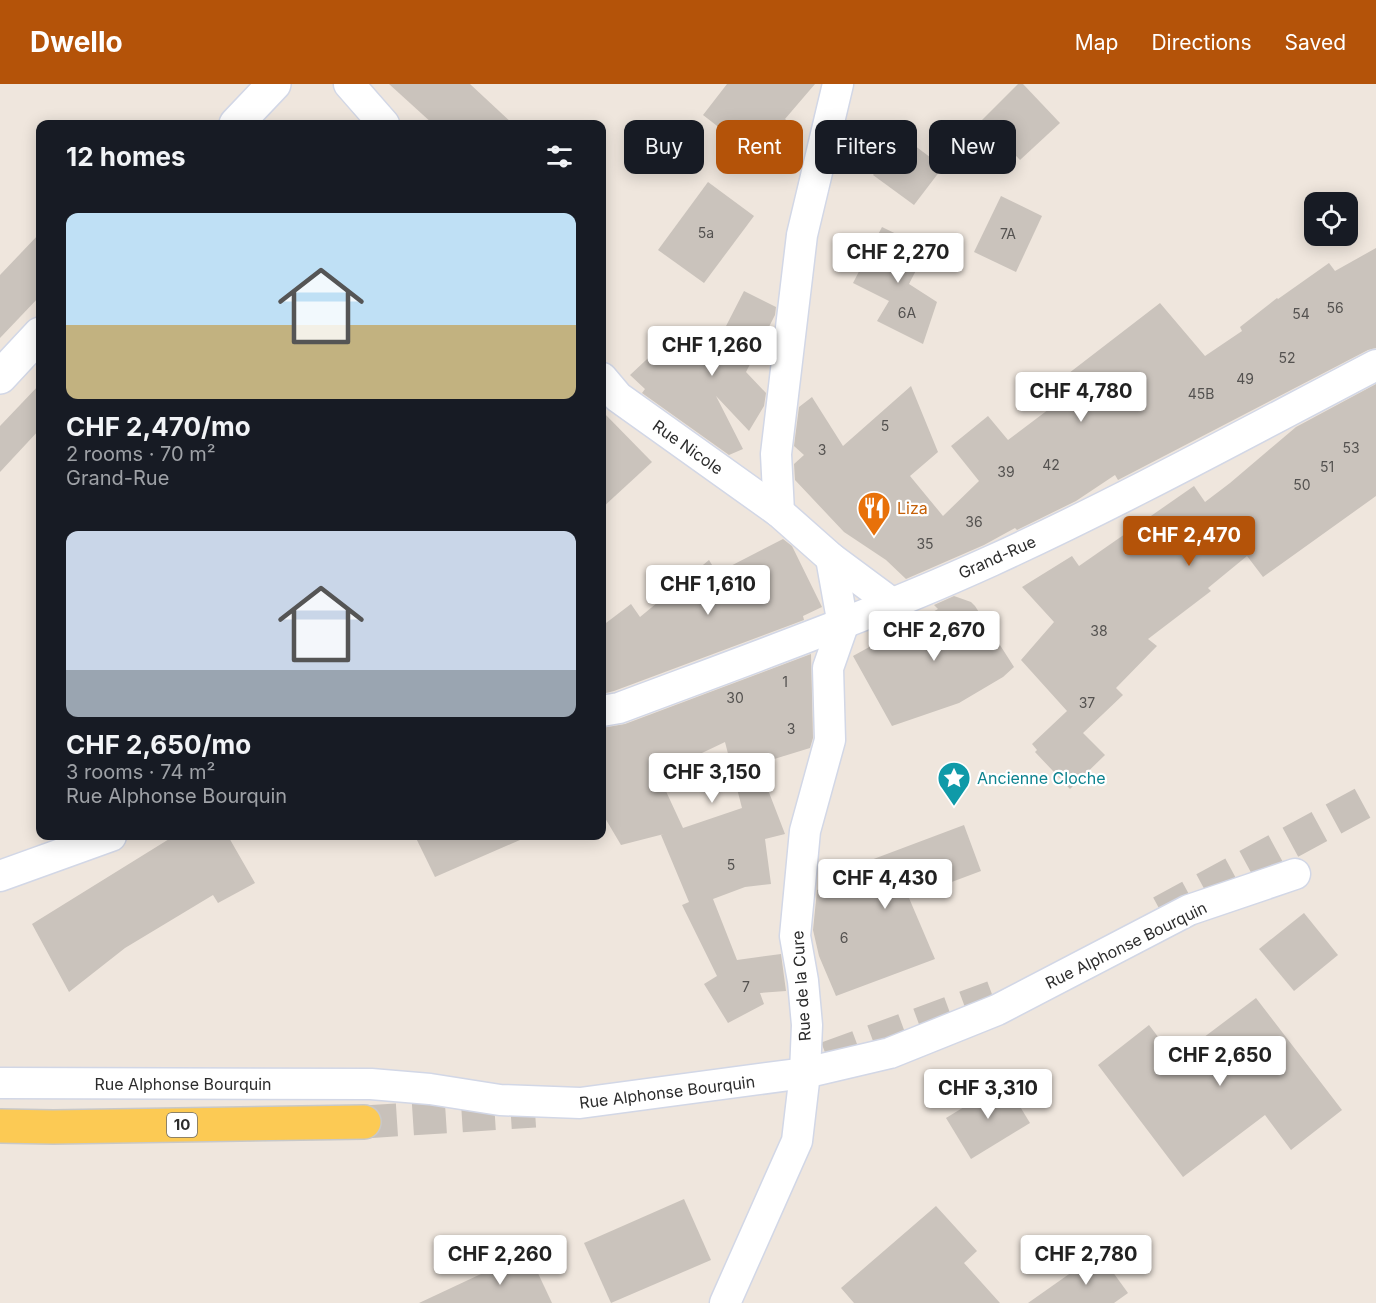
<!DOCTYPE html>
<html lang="en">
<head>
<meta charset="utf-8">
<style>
	:root { --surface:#171b24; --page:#242831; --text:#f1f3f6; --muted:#9ea1a6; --accent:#b45309 }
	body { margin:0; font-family:Inter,sans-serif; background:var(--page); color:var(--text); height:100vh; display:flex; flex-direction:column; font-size:22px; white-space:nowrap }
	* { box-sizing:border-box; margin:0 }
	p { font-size:20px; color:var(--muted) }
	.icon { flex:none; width:33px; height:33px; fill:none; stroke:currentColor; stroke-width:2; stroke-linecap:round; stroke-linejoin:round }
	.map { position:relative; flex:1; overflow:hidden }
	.side { position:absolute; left:36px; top:36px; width:570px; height:720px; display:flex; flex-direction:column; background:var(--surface); border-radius:12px; box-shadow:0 3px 15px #0003 }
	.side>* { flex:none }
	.hud { position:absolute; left:624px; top:36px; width:570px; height:54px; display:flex; gap:12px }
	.fabs { position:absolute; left:1304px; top:108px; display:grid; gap:12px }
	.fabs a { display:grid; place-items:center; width:54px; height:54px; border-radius:12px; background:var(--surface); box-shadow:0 3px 15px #0003; font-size:30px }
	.price { position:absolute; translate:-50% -51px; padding:0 14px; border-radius:6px; background:#fff; color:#222; font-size:20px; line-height:39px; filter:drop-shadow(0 2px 3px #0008) }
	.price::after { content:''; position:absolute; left:50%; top:36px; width:18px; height:14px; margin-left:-9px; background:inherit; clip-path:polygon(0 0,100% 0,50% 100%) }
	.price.active { background:var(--accent); color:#fff }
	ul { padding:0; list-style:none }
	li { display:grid; align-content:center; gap:12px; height:318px; padding:0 30px }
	li span { display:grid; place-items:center; height:186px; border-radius:12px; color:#555 }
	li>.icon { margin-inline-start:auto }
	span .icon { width:108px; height:108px; fill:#fffc; stroke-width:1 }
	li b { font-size:26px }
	h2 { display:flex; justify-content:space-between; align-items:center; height:72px; padding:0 30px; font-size:26px }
	.pill { padding:0 21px; border-radius:12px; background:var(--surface); box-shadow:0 3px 15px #0003; font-size:21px; line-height:54px }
	.pill.active { background:var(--accent); color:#fff }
	header { display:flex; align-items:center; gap:36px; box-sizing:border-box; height:84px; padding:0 30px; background:var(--accent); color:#fff }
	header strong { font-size:28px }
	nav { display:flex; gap:33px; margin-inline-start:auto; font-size:21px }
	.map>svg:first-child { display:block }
	.building { fill:#cac3bc; fill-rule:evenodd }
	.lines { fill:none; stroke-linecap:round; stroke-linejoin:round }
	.primary-tunnel { stroke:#c8c1ba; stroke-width:33; stroke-dasharray:33 16; stroke-linecap:butt }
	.street-casing { stroke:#d2d7e6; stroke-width:33 }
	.secondary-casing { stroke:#d2d7e6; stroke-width:36 }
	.primary-casing { stroke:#c8c8c8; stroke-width:36 }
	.street { stroke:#fff; stroke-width:30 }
	.secondary { stroke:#fff; stroke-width:33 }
	.primary { stroke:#fcca54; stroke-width:33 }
	.labels { text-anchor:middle; stroke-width:4.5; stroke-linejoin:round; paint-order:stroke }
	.number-label { font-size:14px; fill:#545250 }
	.shield { fill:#fff; stroke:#6b6b6b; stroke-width:1.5 }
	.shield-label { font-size:15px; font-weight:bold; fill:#2c2c2c }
	.street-label { font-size:16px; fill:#2c2c2c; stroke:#fff }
	.food-label { font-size:16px; fill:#c56008; stroke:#fff; text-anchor:start }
	.culture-label { font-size:16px; fill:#0d838f; stroke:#fff; text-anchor:start }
</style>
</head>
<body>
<header>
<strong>Dwello</strong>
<nav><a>Map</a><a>Directions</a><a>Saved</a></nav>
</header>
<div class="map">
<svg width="1376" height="1219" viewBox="0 0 1376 1219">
	<rect width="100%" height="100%" fill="#efe6dd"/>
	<!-- building -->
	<g class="building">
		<path d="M389,0H470L513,40H433Z"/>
		<path d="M727,0H815L785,35L790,39L761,76L703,31Z"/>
		<path d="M1018,0H1023L1060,39L1020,76L982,36Z"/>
		<path d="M902,52L943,83L914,121L873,91Z"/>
		<path d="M708,98L754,132L704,199L658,166Z"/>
		<path d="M1001,112L1042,132L1016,188L974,168Z"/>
		<path d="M882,143L927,165L909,200L937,218L923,260L877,237L889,217L853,199Z"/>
		<path d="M40,149V212L0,254V191Z"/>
		<path d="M1376,164V264L1368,266L1118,396L1115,391L1076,417L1017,446L1015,444L984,461L906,495L886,476L844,448L795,396L794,380L804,371L794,362L799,323L812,313L843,362L911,302L938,368L910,392L943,432L979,397L951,362L988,332L1008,356L1069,310L1060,296L1160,219L1205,272L1242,247L1240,243L1277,214L1278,215L1329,179L1335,187Z"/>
		<path d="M744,207L776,223L775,231L746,288L766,309L764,322L749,347L716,312L743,365L729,371L642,309L645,305L630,291L676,248L706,281Z"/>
		<path d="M40,300V345L0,388V342Z"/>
		<path d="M1376,300V412L1263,493L1247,472L1208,504L1211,507L1148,555L1157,562L1116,604L1123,611L1083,649L1105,671L1070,705L1035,668L1037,666L1032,660L1067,627L1021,576L1054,538L1022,503L1072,472L1079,482L1194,402L1205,418L1230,399L1296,343Z"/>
		<path d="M602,327L652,378L602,424Z"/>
		<path d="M783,455L792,462L822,523L803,532L804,536L614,607L602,610V542L631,520L640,533L709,476L717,489Z"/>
		<path d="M954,512L971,518L975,522L1014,583L1003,593L959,619L892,642L853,572L938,525L934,521Z"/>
		<path d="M811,570L813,654L810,664L758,680L785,750L765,755L771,800L745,803L713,815L737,876L781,870L786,907L760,909L764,920L728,939L704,900L717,892L682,821L689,818L661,751L664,750L621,761L602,729V644L625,640ZM725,658L742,724L683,744L658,690Z"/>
		<path d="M964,741L981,787L909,814L935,875L836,912L819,872L813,846L817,806L842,795L839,788Z"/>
		<path d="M174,752H228L255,799L218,819L213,811L125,864L69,908L32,840Z"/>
		<path d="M415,752H529L435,793Z"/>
		<path d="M1304,829L1338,871L1294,907L1259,865Z"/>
		<path d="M1256,914L1342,1026L1291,1066L1265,1031L1183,1093L1098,981L1149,941L1175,975Z"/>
		<path d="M1005,998L1030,1039L971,1075L946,1034Z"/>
		<path d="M684,1115L711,1176L611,1219L584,1159Z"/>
		<path d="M936,1122L977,1167L964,1179L1000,1219H854L841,1204Z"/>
		<path d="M528,1168L552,1219H419Z"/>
		<path d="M1099,1169L1128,1209L1114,1219H1028Z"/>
	</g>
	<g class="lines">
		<!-- primary-tunnel -->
		<g class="primary-tunnel">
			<path d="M1161,828L1376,712"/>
			<path d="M827,974L993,913"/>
			<path d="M364,1038L535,1027"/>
		</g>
		<!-- street casing -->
		<g class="street-casing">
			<g id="street">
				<path d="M349,0L384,40"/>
				<path d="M838,0L802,151L776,370L779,428L831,474L893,520"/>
				<path d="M602,294L618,313L779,428"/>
				<path d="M602,627L619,624C744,577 870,532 991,477C1122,417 1248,348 1376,281"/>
				<path d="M0,792L111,752"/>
				<path d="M0,999L371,1000L430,1005L500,1016L580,1019L805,989L890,969L997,926L1189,826L1295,790"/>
				<path d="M725,1219L797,1057L805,989L807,941L803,897L795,852L805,747L830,656L828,584L843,541L831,474"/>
			</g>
		</g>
		<!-- secondary casing -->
		<g class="secondary-casing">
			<g id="secondary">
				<path d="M236,40L274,0"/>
				<path d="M0,293L40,250"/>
			</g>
		</g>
		<!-- primary casing -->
		<g class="primary-casing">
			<path id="primary" d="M0,1042L53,1043L364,1038"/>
		</g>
		<!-- street -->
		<use href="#street" class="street"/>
		<!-- secondary -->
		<use href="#secondary" class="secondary"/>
		<!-- primary -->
		<use href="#primary" class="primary"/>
	</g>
	<!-- icons -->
	<defs>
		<g id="restaurant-pin" transform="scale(1.725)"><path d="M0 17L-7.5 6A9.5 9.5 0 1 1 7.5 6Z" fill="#e8710a" stroke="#fff"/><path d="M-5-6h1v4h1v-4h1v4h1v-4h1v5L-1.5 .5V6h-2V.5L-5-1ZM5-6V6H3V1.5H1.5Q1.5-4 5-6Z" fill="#fff"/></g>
		<g id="sight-pin" transform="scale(1.725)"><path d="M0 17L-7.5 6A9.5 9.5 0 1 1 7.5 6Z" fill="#0f9aa8" stroke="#fff"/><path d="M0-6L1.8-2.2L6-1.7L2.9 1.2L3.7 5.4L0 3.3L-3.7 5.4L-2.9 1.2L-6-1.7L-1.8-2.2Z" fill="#fff"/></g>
	</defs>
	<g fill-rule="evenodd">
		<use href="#restaurant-pin" x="874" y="424"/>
		<use href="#sight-pin" x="954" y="694"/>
	</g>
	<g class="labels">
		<!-- number labels -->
		<g class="number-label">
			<text x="706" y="154">5a</text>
			<text x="1008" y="155">7A</text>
			<text x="1335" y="229">56</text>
			<text x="907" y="234">6A</text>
			<text x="1301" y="235">54</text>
			<text x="1287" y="279">52</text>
			<text x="1245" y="300">49</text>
			<text x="1201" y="315">45B</text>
			<text x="885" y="347">5</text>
			<text x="1351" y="369">53</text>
			<text x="822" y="371">3</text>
			<text x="1051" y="386">42</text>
			<text x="1327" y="388">51</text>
			<text x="1006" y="393">39</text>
			<text x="1302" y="406">50</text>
			<text x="974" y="443">36</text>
			<text x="925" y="465">35</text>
			<text x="1099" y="552">38</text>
			<text x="785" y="603">1</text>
			<text x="735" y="619">30</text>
			<text x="1087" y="624">37</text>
			<text x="791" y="650">3</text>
			<text x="731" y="786">5</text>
			<text x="844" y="859">6</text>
			<text x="746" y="908">7</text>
		</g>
		<!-- shield labels -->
		<rect class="shield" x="167" y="1029" width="30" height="24" rx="4.5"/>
		<g class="shield-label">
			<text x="182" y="1046">10</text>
		</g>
		<!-- street labels -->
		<g class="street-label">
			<text transform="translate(688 363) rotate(35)" y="6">Rue Nicole</text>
			<text transform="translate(997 473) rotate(-24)" y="6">Grand-Rue</text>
			<text transform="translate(1126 861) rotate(-26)" y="6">Rue Alphonse Bourquin</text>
			<text transform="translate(801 902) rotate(-94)" y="6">Rue de la Cure</text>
			<text x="183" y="1006">Rue Alphonse Bourquin</text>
			<text transform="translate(667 1008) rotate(-7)" y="6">Rue Alphonse Bourquin</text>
		</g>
		<!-- food labels -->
		<g class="food-label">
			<text x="897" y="430">Liza</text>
		</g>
		<!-- culture labels -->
		<g class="culture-label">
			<text x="977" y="700">Ancienne Cloche</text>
		</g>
	</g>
</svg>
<div class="fabs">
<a><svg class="icon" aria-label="locate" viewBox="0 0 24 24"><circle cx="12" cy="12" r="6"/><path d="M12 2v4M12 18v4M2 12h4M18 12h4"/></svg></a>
</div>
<b class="price" style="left:898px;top:200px">CHF 2,270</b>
<b class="price" style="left:712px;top:293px">CHF 1,260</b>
<b class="price" style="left:1081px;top:339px">CHF 4,780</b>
<b class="price active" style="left:1189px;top:483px">CHF 2,470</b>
<b class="price" style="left:708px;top:532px">CHF 1,610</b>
<b class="price" style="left:934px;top:578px">CHF 2,670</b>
<b class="price" style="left:712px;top:720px">CHF 3,150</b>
<b class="price" style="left:885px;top:826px">CHF 4,430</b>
<b class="price" style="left:1220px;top:1003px">CHF 2,650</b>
<b class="price" style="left:988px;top:1036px">CHF 3,310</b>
<b class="price" style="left:500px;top:1202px">CHF 2,260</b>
<b class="price" style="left:1086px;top:1202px">CHF 2,780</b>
<div class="hud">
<a class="pill">Buy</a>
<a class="pill active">Rent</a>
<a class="pill">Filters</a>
<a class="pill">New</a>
</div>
<section class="side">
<h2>12 homes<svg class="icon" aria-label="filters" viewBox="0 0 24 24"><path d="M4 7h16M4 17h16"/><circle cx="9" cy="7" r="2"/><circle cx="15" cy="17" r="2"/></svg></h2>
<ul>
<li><span style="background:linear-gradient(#bfe0f5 60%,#c2b280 0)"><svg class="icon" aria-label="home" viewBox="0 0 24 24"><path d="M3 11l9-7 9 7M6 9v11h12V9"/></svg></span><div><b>CHF 2,470/mo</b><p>2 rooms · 70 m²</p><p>Grand-Rue</p></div></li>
<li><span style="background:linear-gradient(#c9d6e8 75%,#9aa5b1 0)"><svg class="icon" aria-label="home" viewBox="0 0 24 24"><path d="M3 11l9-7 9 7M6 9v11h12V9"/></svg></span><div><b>CHF 2,650/mo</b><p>3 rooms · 74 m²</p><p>Rue Alphonse Bourquin</p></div></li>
</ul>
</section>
</div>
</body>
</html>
